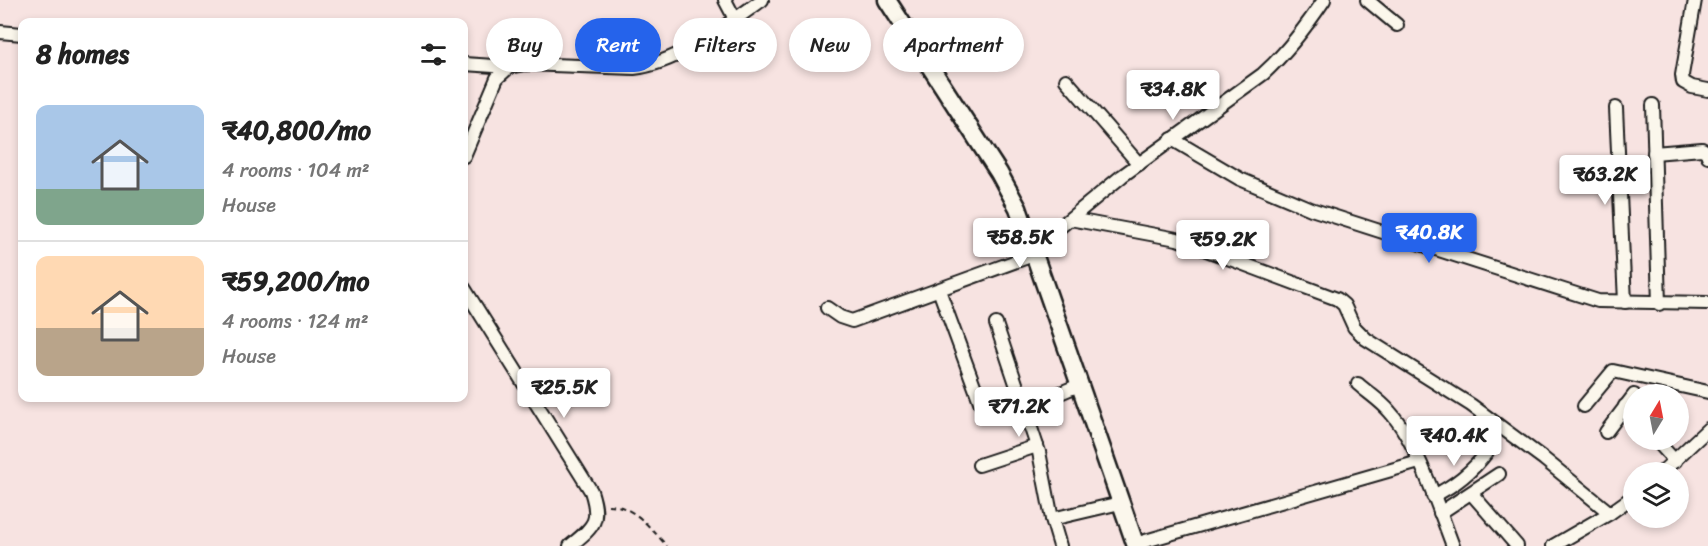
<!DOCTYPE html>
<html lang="en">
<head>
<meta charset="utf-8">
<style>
	:root { --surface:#fff; --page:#f2f2f2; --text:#222; --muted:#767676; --line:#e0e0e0; --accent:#2563eb }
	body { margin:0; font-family:Sriracha,sans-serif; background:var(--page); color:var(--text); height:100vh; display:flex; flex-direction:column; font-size:22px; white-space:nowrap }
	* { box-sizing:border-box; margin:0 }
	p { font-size:20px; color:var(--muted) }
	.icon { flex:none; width:33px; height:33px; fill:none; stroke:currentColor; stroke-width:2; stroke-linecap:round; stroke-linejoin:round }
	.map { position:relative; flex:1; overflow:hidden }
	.drawer { position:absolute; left:18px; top:18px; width:450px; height:384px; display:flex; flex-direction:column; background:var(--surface); border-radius:12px; box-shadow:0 3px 9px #0003 }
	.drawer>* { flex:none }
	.hud { position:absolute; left:486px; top:18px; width:570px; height:54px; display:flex; gap:12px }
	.needle { width:39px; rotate:10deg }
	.fabs { position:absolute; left:1623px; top:384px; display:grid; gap:12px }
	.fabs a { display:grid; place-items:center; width:66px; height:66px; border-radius:50%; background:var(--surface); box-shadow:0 3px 9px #0003; font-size:30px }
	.price { position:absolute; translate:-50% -51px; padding:0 14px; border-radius:6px; background:#fff; color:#222; font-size:20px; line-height:39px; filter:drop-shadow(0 2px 3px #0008) }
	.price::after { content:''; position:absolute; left:50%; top:36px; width:18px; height:14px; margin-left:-9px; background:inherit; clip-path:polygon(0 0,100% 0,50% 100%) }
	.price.current { background:var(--accent); color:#fff }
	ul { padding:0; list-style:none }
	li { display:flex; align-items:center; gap:18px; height:150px; padding:0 18px }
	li+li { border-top:2px solid var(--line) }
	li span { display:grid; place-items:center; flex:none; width:168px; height:120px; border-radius:12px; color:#555 }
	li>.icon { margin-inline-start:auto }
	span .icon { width:72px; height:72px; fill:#fffc; stroke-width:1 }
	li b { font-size:26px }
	h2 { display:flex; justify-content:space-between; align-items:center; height:72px; padding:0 18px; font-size:26px }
	.tag { padding:0 21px; border-radius:27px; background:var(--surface); box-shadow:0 3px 9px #0003; font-size:21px; line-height:54px }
	.tag.current { background:var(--accent); color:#fff }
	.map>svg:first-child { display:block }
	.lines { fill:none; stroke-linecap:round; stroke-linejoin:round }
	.minor-casing { stroke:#1c1c1c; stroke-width:16 }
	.secondary-casing { stroke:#1c1c1c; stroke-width:21 }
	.path { stroke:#1c1c1c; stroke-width:2; stroke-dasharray:6 4.5; stroke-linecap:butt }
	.minor { stroke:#fbf7ec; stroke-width:12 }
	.secondary { stroke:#fbf7ec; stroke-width:16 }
</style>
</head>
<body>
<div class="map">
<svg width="1708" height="546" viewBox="0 0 1708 546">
	<rect width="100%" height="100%" fill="#f7e3e1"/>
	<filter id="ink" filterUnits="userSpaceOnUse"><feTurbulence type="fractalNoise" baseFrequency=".0167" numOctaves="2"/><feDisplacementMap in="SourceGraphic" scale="12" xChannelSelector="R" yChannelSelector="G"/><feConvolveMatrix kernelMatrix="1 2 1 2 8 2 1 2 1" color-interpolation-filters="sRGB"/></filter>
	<g filter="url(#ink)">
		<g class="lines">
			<!-- minor casing -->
			<g class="minor-casing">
				<g id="minor">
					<path d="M725,0L735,19"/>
					<path d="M1367,0L1397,25"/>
					<path d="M1695,0L1682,75L1683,82L1692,87L1708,90"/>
					<path d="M0,32L22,34"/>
					<path d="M464,64L509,67"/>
					<path d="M1066,80L1139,164"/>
					<path d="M1653,105L1659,304"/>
					<path d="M1616,108L1625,302"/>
					<path d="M1172,139L1240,179L1311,209L1598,301L1708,303"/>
					<path d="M1654,153L1702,149L1707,152L1708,156"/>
					<path d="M464,156L497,78L509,67L525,64L634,68C679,63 725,26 762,0"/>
					<path d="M1070,219L1177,239L1337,299L1344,305L1354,327L1366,339L1471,405L1544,459L1610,513"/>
					<path d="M1032,250L1122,176L1263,74C1287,52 1306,27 1324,0"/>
					<path d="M464,288L591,491C601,522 594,526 570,546"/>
					<path d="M939,290L982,407L986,409L1021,398"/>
					<path d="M827,308L840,317L852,321L1033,255"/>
					<path d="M996,324L1039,452L1052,519L1060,546"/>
					<path d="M1358,384C1368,393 1381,401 1390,412C1417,442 1438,507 1453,546"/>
					<path d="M1584,406L1613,371L1708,392"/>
					<path d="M1625,406L1634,415"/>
					<path d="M1025,408L1079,385"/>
					<path d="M1606,432L1634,395"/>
					<path d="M1656,440L1675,461"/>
					<path d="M979,465L1037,446"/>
					<path d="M1662,472L1708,429"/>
					<path d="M1471,493L1517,546"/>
					<path d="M1433,496C1456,485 1472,472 1487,452"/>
					<path d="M1440,513L1499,474"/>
					<path d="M1052,519L1120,503"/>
					<path d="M1135,544L1419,462"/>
					<path d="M1553,546L1610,513L1634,496"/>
				</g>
			</g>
			<!-- secondary casing -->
			<g class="secondary-casing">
				<path id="secondary" d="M887,0L999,173L1018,208L1136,546"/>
			</g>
			<!-- path -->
			<path class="path" d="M608,505C634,505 650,528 667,546"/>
			<!-- minor -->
			<use href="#minor" class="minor"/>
			<!-- secondary -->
			<use href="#secondary" class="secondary"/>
		</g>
	</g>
</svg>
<div class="fabs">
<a><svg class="needle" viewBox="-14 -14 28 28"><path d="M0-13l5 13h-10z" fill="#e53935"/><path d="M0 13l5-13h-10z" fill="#767676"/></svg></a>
<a><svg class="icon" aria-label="layers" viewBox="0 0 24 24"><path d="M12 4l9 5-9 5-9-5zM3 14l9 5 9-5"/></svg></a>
</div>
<b class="price" style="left:1173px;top:121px">₹34.8K</b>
<b class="price" style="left:1605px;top:206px">₹63.2K</b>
<b class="price current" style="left:1429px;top:264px">₹40.8K</b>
<b class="price" style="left:1020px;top:269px">₹58.5K</b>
<b class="price" style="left:1223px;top:271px">₹59.2K</b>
<b class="price" style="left:564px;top:419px">₹25.5K</b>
<b class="price" style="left:1019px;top:438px">₹71.2K</b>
<b class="price" style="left:1454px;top:467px">₹40.4K</b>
<div class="hud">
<a class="tag">Buy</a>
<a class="tag current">Rent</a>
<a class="tag">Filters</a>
<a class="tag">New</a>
<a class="tag">Apartment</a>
</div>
<section class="drawer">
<h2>8 homes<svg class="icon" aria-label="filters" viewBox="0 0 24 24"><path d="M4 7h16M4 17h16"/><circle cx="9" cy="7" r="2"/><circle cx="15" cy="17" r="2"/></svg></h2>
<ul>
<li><span style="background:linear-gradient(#a9c7e8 70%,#7fa58c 0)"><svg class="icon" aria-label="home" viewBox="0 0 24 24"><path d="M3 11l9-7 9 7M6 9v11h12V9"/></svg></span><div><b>₹40,800/mo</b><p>4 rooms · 104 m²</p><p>House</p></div></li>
<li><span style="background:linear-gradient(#ffd9b3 60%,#b9a48a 0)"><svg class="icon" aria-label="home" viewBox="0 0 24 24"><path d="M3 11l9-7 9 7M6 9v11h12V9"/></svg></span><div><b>₹59,200/mo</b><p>4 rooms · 124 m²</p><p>House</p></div></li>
</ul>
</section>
</div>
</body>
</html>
